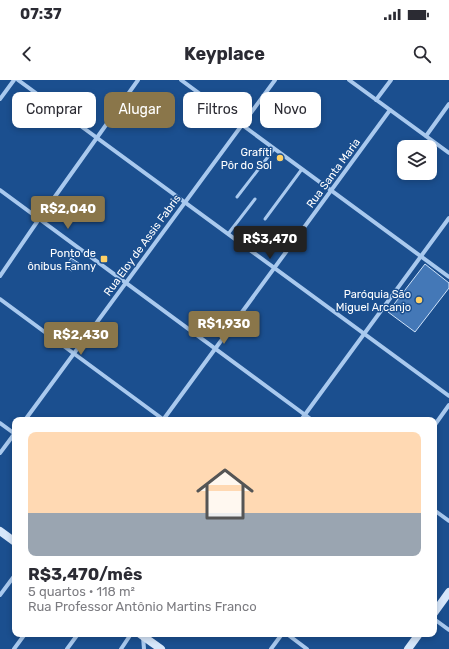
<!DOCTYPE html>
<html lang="pt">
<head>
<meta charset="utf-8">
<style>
	:root { --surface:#fff; --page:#f7f7f7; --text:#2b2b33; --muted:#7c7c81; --line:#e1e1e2; --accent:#8a764a }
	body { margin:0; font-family:Rubik,sans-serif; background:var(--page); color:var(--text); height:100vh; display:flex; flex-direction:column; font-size:15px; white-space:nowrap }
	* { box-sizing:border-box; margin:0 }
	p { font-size:13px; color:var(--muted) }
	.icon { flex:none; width:22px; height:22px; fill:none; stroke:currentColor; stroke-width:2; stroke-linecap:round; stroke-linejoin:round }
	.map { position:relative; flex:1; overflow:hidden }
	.drawer { position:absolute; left:12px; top:337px; width:425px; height:220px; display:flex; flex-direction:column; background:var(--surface); border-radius:8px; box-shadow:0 2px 6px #0003 }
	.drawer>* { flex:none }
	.hud { position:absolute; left:12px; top:12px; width:425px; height:36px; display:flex; gap:8px }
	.controls { position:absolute; left:397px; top:60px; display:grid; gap:8px }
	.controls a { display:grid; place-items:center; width:40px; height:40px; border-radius:8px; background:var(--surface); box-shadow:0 2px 6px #0003; font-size:20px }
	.price { position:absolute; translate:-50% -34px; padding:0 9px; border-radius:4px; background:var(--accent); color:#fff; font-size:13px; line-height:26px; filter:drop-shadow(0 1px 2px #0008) }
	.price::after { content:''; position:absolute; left:50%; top:24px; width:12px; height:9px; margin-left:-6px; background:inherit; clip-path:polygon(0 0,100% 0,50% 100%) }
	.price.on { background:#222; color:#fff }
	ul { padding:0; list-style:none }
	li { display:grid; align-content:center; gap:8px; height:212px; padding:0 16px }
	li+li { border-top:1px solid var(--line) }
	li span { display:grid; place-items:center; height:124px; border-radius:8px; color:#555 }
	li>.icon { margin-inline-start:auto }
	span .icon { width:72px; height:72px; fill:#fffc; stroke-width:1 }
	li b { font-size:17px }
	.pill { padding:0 14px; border-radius:8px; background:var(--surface); box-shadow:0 2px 6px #0003; font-size:14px; line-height:36px }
	.pill.on { background:var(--accent); color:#fff }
	.status { display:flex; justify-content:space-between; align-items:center; height:28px; padding:0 20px; background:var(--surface); direction:ltr }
	.status svg { height:11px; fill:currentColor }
	header { display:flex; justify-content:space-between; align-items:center; height:52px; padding:0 16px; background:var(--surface); font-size:18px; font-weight:700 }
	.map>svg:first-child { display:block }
	.building { fill:#4478b7; stroke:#cfe3fa }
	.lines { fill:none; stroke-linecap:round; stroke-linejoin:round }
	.lane { stroke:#a9c9ee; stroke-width:3 }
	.street { stroke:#a9c9ee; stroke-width:4 }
	.secondary { stroke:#d6e6fa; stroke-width:8 }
	.poi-dot { fill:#ffd166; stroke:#1b4f8f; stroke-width:1.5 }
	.labels { text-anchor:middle; stroke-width:3; stroke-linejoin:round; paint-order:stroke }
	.poi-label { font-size:11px; fill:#fff; stroke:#1b4f8f; text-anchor:end }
	.street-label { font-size:11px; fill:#fff; stroke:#1b4f8f }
</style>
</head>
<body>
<div class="status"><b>07:37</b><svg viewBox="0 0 49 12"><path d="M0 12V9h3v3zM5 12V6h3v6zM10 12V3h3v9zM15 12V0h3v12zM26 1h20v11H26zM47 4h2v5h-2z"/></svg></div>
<header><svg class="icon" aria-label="back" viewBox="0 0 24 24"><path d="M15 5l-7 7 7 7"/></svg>Keyplace<svg class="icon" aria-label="search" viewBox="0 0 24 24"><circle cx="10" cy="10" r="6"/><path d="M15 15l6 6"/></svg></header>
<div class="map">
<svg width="449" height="569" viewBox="0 0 449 569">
	<rect width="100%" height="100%" fill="#1b4f8f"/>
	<!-- building -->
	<g class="building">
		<path d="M71,178L79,183L72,191L65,187Z"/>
		<path d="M425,184L449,203V208L415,252L388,232Z"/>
	</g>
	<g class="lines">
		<!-- lane -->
		<g class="lane">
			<path d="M237,117L274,69"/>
			<path d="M265,139L302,89"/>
			<path d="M228,154L255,119"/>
		</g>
		<!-- street -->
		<g class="street">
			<path d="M18,0L449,316"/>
			<path d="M181,0L449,197"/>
			<path d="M349,0L449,73"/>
			<path d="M0,19L14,0"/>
			<path d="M376,20L391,0"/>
			<path d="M426,56L449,24"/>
			<path d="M0,110L312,340"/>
			<path d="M0,196L39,139L138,0"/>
			<path d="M0,219L164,340"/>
			<path d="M25,340L275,0"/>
			<path d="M163,340L390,30"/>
			<path d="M301,340L449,138"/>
			<path d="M0,343L15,354"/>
			<path d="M434,346L449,325"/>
			<path d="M0,373L15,353"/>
			<path d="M434,430L449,441"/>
			<path d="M0,515L15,495"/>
			<path d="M434,539L449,550"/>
			<path d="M287,554L307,569"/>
			<path d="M143,557L144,569"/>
			<path d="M14,569L25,554"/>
			<path d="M67,569L78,554"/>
			<path d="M121,569L131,554"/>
			<path d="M271,569L282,554"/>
		</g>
		<!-- secondary -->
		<g class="secondary">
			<path d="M0,451L15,462"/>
			<path d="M434,533L449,512"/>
			<path d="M140,554L161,569"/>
			<path d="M408,569L419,554"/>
		</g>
	</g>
	<!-- markers -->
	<g class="poi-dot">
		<circle cx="280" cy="78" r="4"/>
		<rect x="100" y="175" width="8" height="8" rx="2"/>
		<circle cx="419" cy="220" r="4"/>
	</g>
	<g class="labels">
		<!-- poi labels -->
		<g class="poi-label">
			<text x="272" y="76">Grafíti<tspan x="272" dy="13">Pôr do Sol</tspan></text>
			<text x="96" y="177">Ponto de<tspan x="96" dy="13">ônibus Fanny</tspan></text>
			<text x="411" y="218">Paróquia São<tspan x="411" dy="13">Miguel Arcanjo</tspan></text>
		</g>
		<!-- street labels -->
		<g class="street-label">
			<text transform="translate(333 93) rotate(-54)" y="4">Rua Santa Maria</text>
			<text transform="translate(142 165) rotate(-54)" y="4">Rua Eloy de Assis Fabris</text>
		</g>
	</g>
</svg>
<div class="controls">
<a><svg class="icon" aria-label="layers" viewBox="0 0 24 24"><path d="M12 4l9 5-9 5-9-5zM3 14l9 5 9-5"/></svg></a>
</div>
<b class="price" style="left:68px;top:150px">R$2,040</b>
<b class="price on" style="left:270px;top:180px">R$3,470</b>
<b class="price" style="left:224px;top:265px">R$1,930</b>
<b class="price" style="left:81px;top:276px">R$2,430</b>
<div class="hud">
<a class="pill">Comprar</a>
<a class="pill on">Alugar</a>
<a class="pill">Filtros</a>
<a class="pill">Novo</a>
</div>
<section class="drawer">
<ul>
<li><span style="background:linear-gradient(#ffd9b3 65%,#9aa5b1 0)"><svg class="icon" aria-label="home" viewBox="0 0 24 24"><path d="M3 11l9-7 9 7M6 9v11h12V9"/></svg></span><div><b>R$3,470/mês</b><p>5 quartos · 118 m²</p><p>Rua Professor Antônio Martins Franco</p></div></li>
</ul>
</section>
</div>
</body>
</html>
